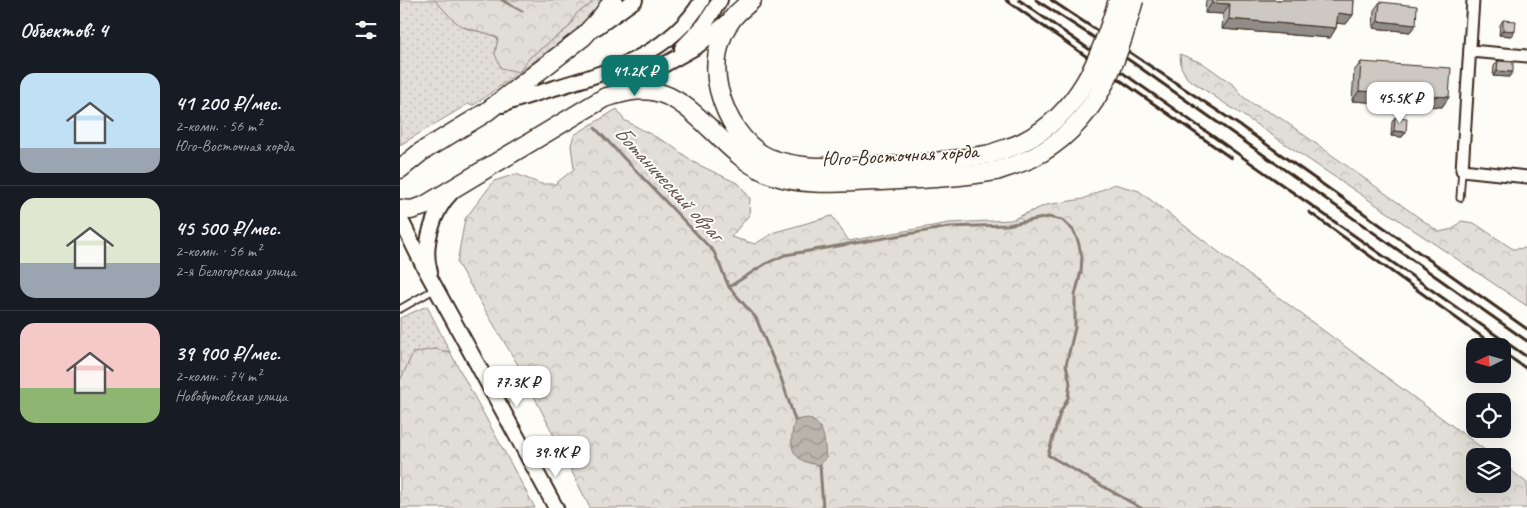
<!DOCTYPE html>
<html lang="ru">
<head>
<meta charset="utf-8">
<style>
	:root { --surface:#171b24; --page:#20242c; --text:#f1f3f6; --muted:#9ea1a6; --line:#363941; --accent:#0f766e }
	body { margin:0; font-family:Caveat,sans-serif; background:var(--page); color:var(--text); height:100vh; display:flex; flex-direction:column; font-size:19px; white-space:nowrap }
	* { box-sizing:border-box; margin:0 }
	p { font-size:16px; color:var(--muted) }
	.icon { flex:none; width:28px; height:28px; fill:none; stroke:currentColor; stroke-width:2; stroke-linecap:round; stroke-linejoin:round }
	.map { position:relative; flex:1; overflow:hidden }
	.drawer { display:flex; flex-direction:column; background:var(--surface); width:400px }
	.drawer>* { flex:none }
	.needle { width:32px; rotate:265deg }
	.fabs { position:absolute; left:1066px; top:338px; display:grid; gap:10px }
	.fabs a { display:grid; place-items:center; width:45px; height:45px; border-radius:10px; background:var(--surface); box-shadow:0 5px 20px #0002; font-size:25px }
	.price { position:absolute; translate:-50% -42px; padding:0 11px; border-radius:10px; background:#fff; color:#222; font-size:16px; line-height:32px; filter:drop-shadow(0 1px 2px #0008) }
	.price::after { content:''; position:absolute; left:50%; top:30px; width:15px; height:11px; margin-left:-8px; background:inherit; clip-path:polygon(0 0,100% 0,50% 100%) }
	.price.current { background:var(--accent); color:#fff }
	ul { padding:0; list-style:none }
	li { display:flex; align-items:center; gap:15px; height:125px; padding:0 20px }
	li+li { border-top:1px solid var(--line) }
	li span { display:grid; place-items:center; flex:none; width:140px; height:100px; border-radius:15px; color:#555 }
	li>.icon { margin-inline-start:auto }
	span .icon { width:60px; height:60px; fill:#fffc; stroke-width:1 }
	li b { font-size:21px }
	h2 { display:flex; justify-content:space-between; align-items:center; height:60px; padding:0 20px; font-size:21px }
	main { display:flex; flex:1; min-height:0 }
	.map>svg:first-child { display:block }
	.grass { fill:url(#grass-dots); stroke:#8e847a }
	.forest { fill:url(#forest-crowns); stroke:#8e847a }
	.water { fill:url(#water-waves); stroke:#887d74 }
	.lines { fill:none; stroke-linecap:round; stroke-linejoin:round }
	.stream { stroke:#887d74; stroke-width:3 }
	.service-casing { stroke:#3b2a1e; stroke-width:9 }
	.minor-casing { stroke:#3b2a1e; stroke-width:15 }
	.tertiary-casing { stroke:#3b2a1e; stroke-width:18 }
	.primary-casing { stroke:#3b2a1e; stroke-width:21 }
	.service { stroke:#fdfcf7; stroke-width:5.5 }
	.minor { stroke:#fdfcf7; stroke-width:11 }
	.tertiary { stroke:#fdfcf7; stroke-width:14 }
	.primary { stroke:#fdfcf7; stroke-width:18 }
	.rail { stroke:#3b2a1e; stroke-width:3 }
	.primary-bridge-casing { stroke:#3b2a1e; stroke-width:21; stroke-linecap:butt }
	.primary-bridge { stroke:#fdfcf7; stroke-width:18 }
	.wall { fill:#b0aca7; stroke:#3b2a1e }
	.shaded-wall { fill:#908c88; stroke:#3b2a1e }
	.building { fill:#cdc8c2; stroke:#3b2a1e }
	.labels { text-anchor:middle; stroke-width:4; stroke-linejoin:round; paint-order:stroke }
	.street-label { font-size:21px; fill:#3b2a1e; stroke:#fdfcf7 }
	.water-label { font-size:22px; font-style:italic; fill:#615349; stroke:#fdfcf7 }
</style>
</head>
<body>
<main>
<section class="drawer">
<h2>Объектов: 4<svg class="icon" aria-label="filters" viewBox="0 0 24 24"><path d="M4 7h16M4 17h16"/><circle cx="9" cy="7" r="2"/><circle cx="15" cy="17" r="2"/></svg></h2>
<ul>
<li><span style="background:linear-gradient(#bfe0f5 75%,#9aa5b1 0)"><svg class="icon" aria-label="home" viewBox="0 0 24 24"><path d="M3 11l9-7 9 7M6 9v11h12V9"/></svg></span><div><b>41 200 ₽/мес.</b><p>2-комн. · 56 m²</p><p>Юго-Восточная хорда</p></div></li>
<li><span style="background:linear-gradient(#dfe7d0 65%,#9aa5b1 0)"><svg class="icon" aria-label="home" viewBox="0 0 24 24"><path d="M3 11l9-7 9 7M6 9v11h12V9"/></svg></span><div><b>45 500 ₽/мес.</b><p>2-комн. · 56 m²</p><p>2-я Белогорская улица</p></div></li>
<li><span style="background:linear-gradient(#f6c9c9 65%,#8fb573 0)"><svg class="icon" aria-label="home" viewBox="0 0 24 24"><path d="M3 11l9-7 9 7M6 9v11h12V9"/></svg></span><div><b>39 900 ₽/мес.</b><p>2-комн. · 74 m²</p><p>Новобутовская улица</p></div></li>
</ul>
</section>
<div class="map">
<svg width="1127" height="508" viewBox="0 0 1127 508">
	<defs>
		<pattern id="grass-dots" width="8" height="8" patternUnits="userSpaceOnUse" patternTransform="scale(1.25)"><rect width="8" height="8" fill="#e1ded7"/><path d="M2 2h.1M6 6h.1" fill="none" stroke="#c2bfb8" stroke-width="1.8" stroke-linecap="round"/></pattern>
		<pattern id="forest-crowns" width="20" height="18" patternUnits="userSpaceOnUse" patternTransform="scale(1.25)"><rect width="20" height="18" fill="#e1ded7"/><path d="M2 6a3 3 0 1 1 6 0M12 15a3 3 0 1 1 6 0" fill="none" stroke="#c2bfb8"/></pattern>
		<pattern id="water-waves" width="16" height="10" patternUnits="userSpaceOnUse" patternTransform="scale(1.25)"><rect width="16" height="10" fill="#bbb4ad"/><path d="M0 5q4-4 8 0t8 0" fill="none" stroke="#99938c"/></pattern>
	</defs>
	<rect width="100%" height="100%" fill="#fdfcf7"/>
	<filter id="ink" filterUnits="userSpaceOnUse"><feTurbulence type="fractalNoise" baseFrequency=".02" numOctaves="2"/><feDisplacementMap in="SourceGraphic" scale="10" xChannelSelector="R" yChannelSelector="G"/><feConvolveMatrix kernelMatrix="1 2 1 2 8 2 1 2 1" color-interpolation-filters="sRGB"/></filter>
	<g filter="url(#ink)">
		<!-- grass -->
		<g class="grass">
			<path d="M0,0H34C45,9 53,24 68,29C79,32 87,32 98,38L95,54L129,58L169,27L176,13L190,4L192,0H207L184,25L74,105L68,104L0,145Z"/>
			<path d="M27,306L50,352L34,349L13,353L0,381V318Z"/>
		</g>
		<!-- forest -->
		<g class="forest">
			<path d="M34,0H192L191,4L177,13L169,27L129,58L119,72L101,68L95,54L98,38C86,32 80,32 67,28C53,24 45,9 34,0Z"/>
			<path d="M780,54L804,64L835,86L842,96L853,104L879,117L1039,232L1053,229L1061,221L1074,223L1113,249L1127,248V306L787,78L781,67Z"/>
			<path d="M217,109L224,120L269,144L295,163L339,184L350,198L349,215L331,237L355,244L375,232L432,216L449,241L549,223L611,220L646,205L683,199L714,184L739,191L858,282L1093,456H1075V484H1102L1103,464L1127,483V508H190L121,370L57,263L65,219L94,181L116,174L141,184H155L174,169L171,145L174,135Z"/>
			<path d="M34,349L50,352L135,508H0V381L13,353Z"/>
		</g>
		<!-- water -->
		<path class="water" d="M408,418C426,426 424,440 426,458L420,465C390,462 388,446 395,420Z"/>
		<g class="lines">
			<!-- stream -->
			<g class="stream">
				<path d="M102,0L122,11"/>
				<path d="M195,128L314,252L329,287L356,318L381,378L395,420"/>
				<path d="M329,287L365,264L385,255L549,227L607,225L648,217L662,220L673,230L678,241L682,257L681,272L675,295V328L666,365L670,383L668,398L660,413L648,455L741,508"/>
				<path d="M420,465L423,508"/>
			</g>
			<!-- service casing -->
			<g class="service-casing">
				<g id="service">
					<path d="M1060,198L1062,170"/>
					<path d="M0,309L35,289"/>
				</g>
			</g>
			<!-- minor casing -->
			<g class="minor-casing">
				<g id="minor">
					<path d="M1073,0L1062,170L1127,177"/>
					<path d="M1070,51L1127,56"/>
				</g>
			</g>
			<!-- tertiary casing -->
			<g class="tertiary-casing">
				<g id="tertiary">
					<path d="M197,27L235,0"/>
					<path d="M282,48L305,24L320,0"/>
					<path d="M217,91L296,47L330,20"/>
					<path d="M102,105C170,79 262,70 302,0"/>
					<path d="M0,218L23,265L156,508"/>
					<path d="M30,272C22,247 33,210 52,192"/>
				</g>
			</g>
			<!-- primary casing -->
			<g class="primary-casing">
				<g id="primary">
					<path d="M352,0C346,6 338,11 333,18C317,37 313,67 319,90C326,117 342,146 369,158C397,169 426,167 455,167C501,166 545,162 591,154"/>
					<path d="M0,169L21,152L85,113L183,37L203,15L213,0"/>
					<path d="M0,209L11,210L24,206L204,98C219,94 236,88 252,91C298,99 325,159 373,175C407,187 443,182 478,181C518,179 557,178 596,171"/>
				</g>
			</g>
			<!-- service -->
			<use href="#service" class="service"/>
			<!-- minor -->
			<use href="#minor" class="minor"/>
			<!-- tertiary -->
			<use href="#tertiary" class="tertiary"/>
			<!-- primary -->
			<use href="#primary" class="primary"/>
			<!-- rail -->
			<g class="rail">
				<path d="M606,0L831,158"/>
				<path d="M619,0L1127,357"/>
				<path d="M636,0L732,62L1127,341"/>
				<path d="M651,0L842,127L1127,329"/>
				<path d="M909,212L1095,346"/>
				<path d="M1102,352L1127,369"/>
			</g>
			<!-- primary-bridge casing -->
			<g class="primary-bridge-casing">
				<g id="primary-bridge">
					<path d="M591,154C601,150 613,147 623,142C680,113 701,57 718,0"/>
					<path d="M596,171C608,167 621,163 632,158C697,124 716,65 734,0"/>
				</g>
			</g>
			<!-- primary-bridge -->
			<use href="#primary-bridge" class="primary-bridge"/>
		</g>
		<!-- wall -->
		<g class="wall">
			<path d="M806,0H954L953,15L946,24L937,23L936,28L930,38L822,29L823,14L805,13Z"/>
			<path d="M980,2L1010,32L973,28L974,10Z"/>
			<path d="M1103,20L1115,31L1112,36L1099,35L1100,25Z"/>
			<path d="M1098,61L1109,77L1093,76L1094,66Z"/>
			<path d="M961,62L1049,97L1042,107L952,101L954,71Z"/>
			<path d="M995,117L1006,132L1002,137L991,136L992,122Z"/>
		</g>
		<!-- shaded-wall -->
		<g class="shaded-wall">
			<path d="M812,3L830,4L823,14L805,13Z"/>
			<path d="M938,13L953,15L946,24L931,23Z"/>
			<path d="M829,19L936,28L930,38L822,29Z"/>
			<path d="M978,21L1016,25L1010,32L973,28Z"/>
			<path d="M1103,30L1115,31L1112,36L1099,35Z"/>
			<path d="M1097,71L1113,72L1109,77L1093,76Z"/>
			<path d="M959,91L1049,97L1042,107L952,101Z"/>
			<path d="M994,131L1006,132L1002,137L991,136Z"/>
		</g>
		<!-- building -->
		<g class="building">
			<path d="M813,0H954L953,15L938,13L936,28L829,19L830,4L812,3Z"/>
			<path d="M980,2L1017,6L1016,25L978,21Z"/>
			<path d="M1103,20L1116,21L1115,31L1103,30Z"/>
			<path d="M1098,61L1113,62V72L1097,71Z"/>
			<path d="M961,62L1051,68L1049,97L959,91Z"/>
			<path d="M995,117L1007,118L1006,132L994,131Z"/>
		</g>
	</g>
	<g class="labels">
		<!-- street labels -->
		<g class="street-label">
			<text transform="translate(500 155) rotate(-3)" y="7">Юго-Восточная хорда</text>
		</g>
		<!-- water labels -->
		<g class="water-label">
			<text transform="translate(269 182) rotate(47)" y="8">Ботанический овраг</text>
		</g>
	</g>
</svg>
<div class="fabs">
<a><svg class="needle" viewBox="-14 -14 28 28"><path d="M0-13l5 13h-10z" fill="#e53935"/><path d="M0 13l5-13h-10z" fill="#9ea1a6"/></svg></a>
<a><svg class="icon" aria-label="locate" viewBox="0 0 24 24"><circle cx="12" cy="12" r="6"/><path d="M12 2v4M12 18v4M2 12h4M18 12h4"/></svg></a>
<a><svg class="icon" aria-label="layers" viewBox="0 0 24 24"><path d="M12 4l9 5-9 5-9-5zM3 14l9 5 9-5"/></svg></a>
</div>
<b class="price current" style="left:235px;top:97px">41.2K ₽</b>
<b class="price" style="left:1000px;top:124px">45.5K ₽</b>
<b class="price" style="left:117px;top:408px">77.3K ₽</b>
<b class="price" style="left:156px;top:478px">39.9K ₽</b>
</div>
</main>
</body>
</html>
